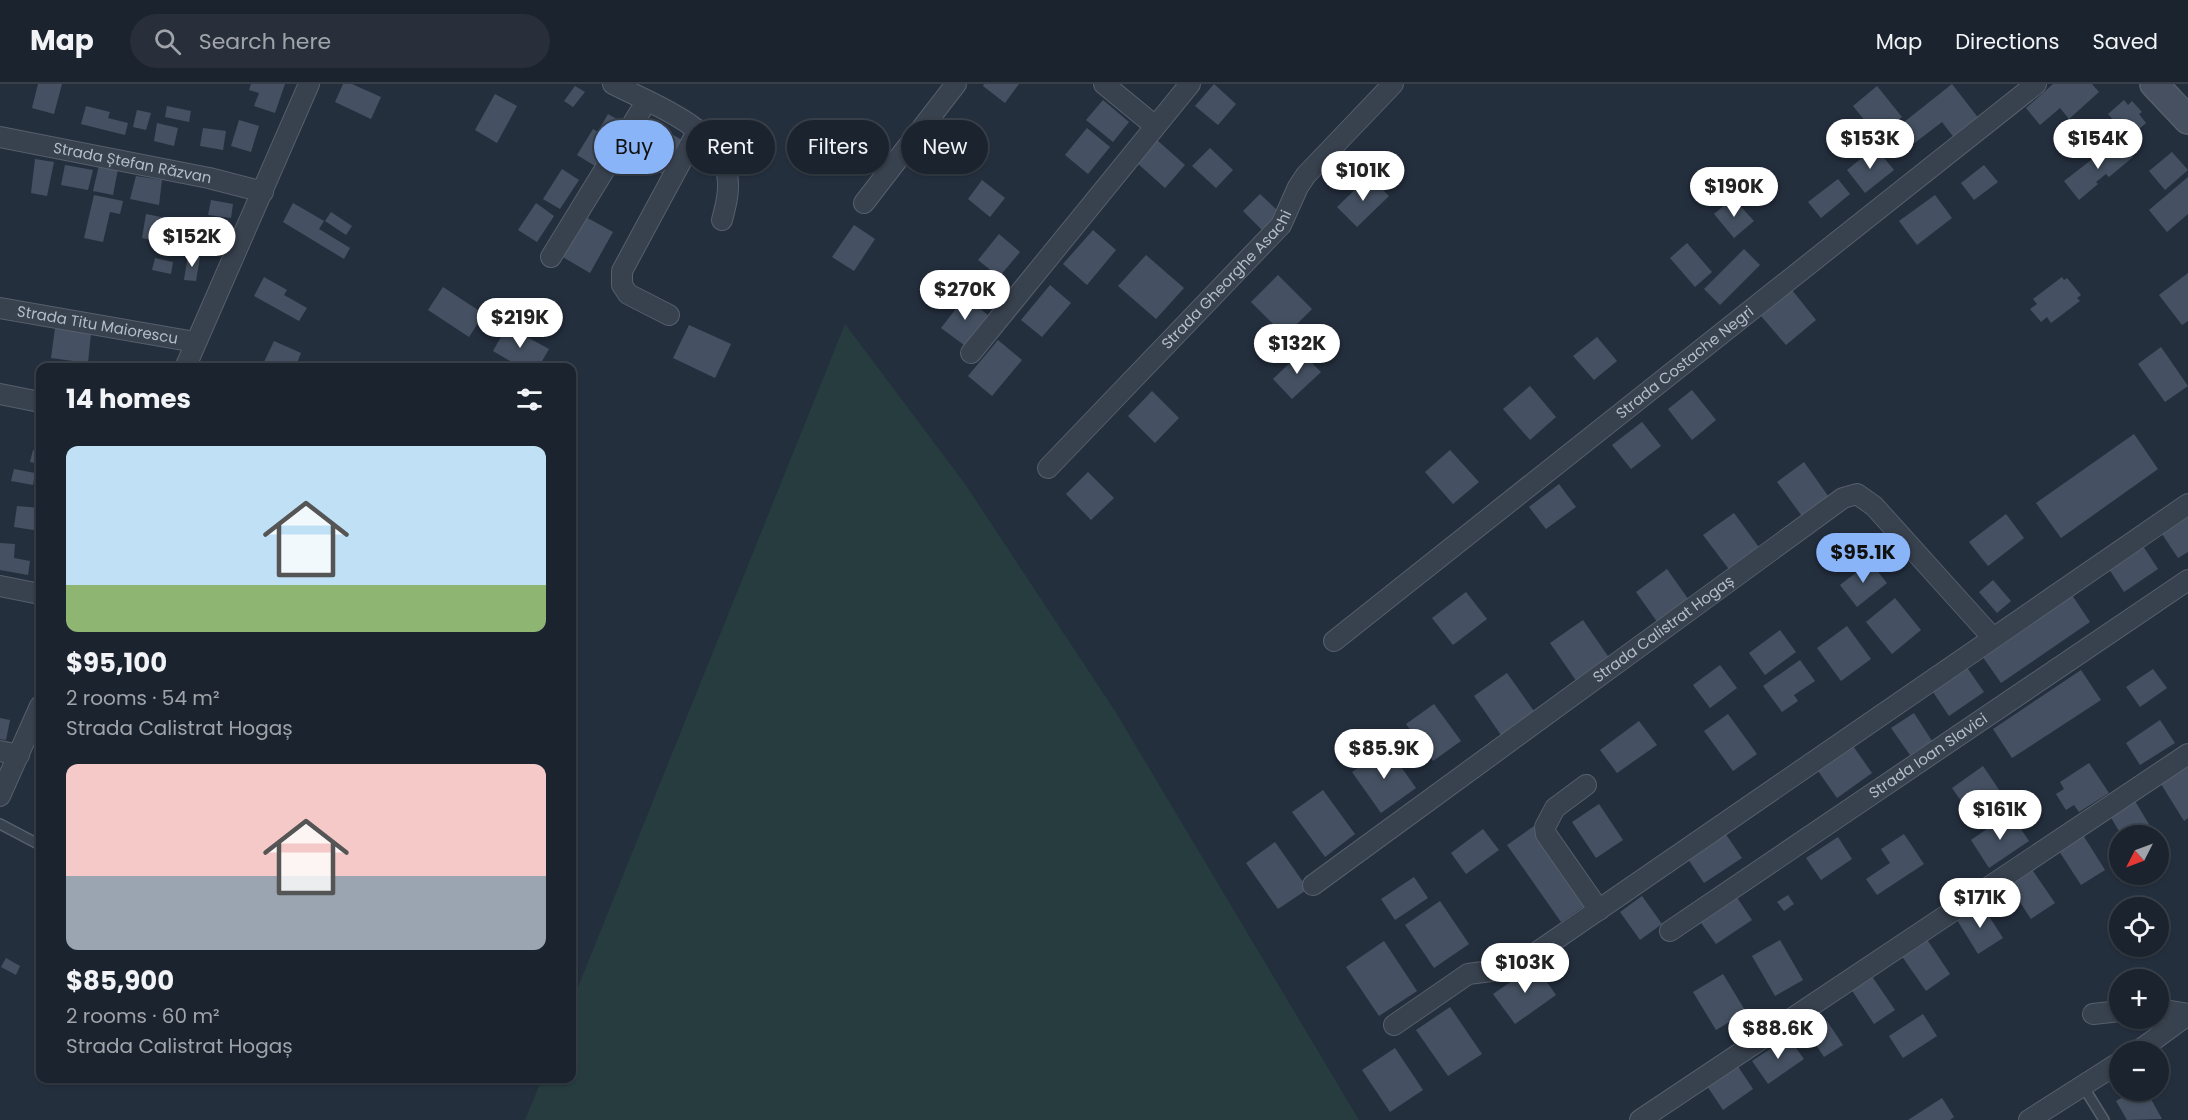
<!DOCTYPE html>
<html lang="en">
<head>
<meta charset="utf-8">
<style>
	:root { --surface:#1b232e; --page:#282f3a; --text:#f1f3f6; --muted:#a0a4aa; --line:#39404a; --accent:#8ab4f8 }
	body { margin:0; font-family:Poppins,sans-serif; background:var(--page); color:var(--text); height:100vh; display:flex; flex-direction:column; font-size:22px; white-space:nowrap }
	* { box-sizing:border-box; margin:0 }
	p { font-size:20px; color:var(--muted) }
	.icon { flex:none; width:33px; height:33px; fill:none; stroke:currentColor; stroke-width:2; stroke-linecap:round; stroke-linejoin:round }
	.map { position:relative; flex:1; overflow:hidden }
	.sheet { position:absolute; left:36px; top:279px; width:540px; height:720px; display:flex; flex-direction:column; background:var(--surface); border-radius:12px; box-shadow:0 2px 4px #0004,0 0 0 2px var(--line) }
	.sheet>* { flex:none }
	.hud { position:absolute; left:594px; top:36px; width:570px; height:54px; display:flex; gap:12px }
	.needle { width:39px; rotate:228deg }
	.buttons { position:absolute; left:2109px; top:741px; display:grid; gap:12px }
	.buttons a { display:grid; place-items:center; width:60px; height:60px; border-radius:50%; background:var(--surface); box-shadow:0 2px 4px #0004,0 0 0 2px var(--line); font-size:30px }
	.price { position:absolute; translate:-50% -51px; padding:0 14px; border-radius:21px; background:#fff; color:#222; font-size:20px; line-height:39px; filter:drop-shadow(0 2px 3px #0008) }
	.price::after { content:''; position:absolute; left:50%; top:36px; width:18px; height:14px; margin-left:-9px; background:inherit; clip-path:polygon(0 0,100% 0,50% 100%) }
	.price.on { background:var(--accent); color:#111 }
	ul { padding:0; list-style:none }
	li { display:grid; align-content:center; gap:12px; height:318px; padding:0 30px }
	li span { display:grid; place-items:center; height:186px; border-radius:12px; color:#555 }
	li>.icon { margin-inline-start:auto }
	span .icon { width:108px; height:108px; fill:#fffc; stroke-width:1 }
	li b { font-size:26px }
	h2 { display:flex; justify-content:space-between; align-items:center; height:72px; padding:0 30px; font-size:26px }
	.pill { padding:0 21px; border-radius:27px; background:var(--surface); box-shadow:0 2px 4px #0004,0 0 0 2px var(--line); font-size:21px; line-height:54px }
	.pill.on { background:var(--accent); color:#111 }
	header { display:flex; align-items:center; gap:36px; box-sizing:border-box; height:84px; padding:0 30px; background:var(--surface); border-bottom:2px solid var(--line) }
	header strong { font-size:28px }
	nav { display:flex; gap:33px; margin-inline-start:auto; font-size:21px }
	.search { width:420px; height:54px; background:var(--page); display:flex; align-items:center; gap:15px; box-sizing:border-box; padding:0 21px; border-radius:33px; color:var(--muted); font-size:22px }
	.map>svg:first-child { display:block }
	.green { fill:#263c3f }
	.building { fill:#455162 }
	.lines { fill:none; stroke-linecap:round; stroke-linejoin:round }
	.lane-casing { stroke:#565f6c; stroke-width:12 }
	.street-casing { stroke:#565f6c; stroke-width:22 }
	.secondary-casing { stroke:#565f6c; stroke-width:30 }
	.lane { stroke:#38414e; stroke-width:9 }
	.street { stroke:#38414e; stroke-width:20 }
	.secondary { stroke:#465061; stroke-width:27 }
	.labels { text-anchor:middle; stroke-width:5; stroke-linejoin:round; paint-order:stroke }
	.street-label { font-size:15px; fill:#b4bcc9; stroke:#1d2633 }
</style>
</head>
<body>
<header>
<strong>Map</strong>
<div class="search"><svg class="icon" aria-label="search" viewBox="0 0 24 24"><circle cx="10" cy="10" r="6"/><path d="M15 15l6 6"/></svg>Search here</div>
<nav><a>Map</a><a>Directions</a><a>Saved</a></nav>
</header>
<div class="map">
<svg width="2188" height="1036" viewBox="0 0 2188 1036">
	<rect width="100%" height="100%" fill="#242f3e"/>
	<!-- green -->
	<path class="green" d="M845,240L965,400L1115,627L1359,1036H525L542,995L572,994V918Z"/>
	<!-- building -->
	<g class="building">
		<path d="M38,0H62L54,30L32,24Z"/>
		<path d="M251,0H285L275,29L254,22L259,9L249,6Z"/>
		<path d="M343,0H352L381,13L371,35L335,18Z"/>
		<path d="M984,0H1019L1005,19L983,2Z"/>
		<path d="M1214,0L1236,20L1218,41L1195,22Z"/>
		<path d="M1952,0L1980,36L1955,55L1942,38L1908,64L1894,46Z"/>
		<path d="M2053,0H2092L2099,8L2069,35L2060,24L2040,41L2026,24Z"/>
		<path d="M575,2L585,8L573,23L564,17Z"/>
		<path d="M1877,2L1902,33L1878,53L1853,22Z"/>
		<path d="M495,10L517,22L497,59L475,46Z"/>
		<path d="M1103,16L1129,38L1113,58L1086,36Z"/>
		<path d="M2124,16L2128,21L2132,17L2142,28L2139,30L2146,39L2129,54L2108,30Z"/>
		<path d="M86,22L110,28L108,34L128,39L125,51L81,40Z"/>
		<path d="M167,22L191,27L189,38L165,33Z"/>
		<path d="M137,26L151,29L146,46L133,43Z"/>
		<path d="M608,30L620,37L610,53L599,46Z"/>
		<path d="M239,36L259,42L251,68L231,62Z"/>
		<path d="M651,38L682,56L662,90L631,72Z"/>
		<path d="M157,39L178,44L174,62L154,57Z"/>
		<path d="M203,44L226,47L223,66L200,62Z"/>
		<path d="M1087,44L1110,63L1088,90L1065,71Z"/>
		<path d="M593,45L611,56L595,82L577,71Z"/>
		<path d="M1157,56L1185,81L1165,104L1136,78Z"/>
		<path d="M2120,57L2133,73L2109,93L2106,90L2096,98L2098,100L2079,116L2064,97L2104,66L2106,68Z"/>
		<path d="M1875,63L1894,86L1865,109L1847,86Z"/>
		<path d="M1210,64L1233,86L1216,104L1192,82Z"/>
		<path d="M2172,68L2188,86L2165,106L2149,87Z"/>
		<path d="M35,75L54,78L47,112L31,109Z"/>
		<path d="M65,81L93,86L88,106L61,101Z"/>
		<path d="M99,81L118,85L113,111L93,107Z"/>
		<path d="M1984,81L1998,98L1974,116L1961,99Z"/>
		<path d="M562,85L579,96L560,125L543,115Z"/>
		<path d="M136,92L162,96L159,121L130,115Z"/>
		<path d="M1369,92L1389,112L1357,143L1337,123Z"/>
		<path d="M2188,93V130L2167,148L2149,126Z"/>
		<path d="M1838,95L1850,110L1821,134L1808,118Z"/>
		<path d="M982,96L1005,114L990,133L968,115Z"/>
		<path d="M1260,110L1279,128L1262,146L1243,127Z"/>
		<path d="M94,111L123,117L120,130L110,128L103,158L84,154Z"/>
		<path d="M1935,111L1952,134L1917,161L1899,137Z"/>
		<path d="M1733,114L1754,137L1734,154L1714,130Z"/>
		<path d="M211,116L233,120L231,134L208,131Z"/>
		<path d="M293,119L324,137L319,145L350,164L344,175L283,138Z"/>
		<path d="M536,119L554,132L537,158L518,146Z"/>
		<path d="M331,128L352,142L346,151L325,137Z"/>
		<path d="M146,130L166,134L161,158L142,154Z"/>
		<path d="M584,132L613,148L590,189L561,172Z"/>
		<path d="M854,141L875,155L854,187L832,173Z"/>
		<path d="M1093,146L1116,166L1087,201L1063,180Z"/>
		<path d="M999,150L1020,168L999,193L978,176Z"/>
		<path d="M1687,159L1712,188L1695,203L1670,174Z"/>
		<path d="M1744,165L1760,181L1720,221L1704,205Z"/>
		<path d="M188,171L200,173L196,197L184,196Z"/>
		<path d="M1146,171L1184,204L1156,235L1118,202Z"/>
		<path d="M155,174L173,178L171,190L152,186Z"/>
		<path d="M2188,189V237L2182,241L2159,211Z"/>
		<path d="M1278,191L1312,225L1285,252L1251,218Z"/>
		<path d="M264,193L287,206L284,211L307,224L299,237L254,212Z"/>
		<path d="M2062,193L2064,196L2067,194L2081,211L2077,214L2080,217L2051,239L2047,233L2041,238L2030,225L2037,220L2033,215Z"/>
		<path d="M1050,201L1071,219L1042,253L1021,236Z"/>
		<path d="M443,203L484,230L469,253L428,226Z"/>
		<path d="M1792,206L1816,236L1786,261L1761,232Z"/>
		<path d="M965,213L988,231L964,261L941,244Z"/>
		<path d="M689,241L731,260L715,294L673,274Z"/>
		<path d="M507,242L549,265L538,284H522L493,267Z"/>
		<path d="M55,244L91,249L88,279L51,274Z"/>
		<path d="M1597,253L1617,277L1594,296L1573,272Z"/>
		<path d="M998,256L1022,276L992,312L968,292Z"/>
		<path d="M274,257L301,269L295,284H275L264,278Z"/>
		<path d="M2161,263L2188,302L2165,318L2138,280Z"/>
		<path d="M1301,268L1321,288L1292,315L1273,295Z"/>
		<path d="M1530,302L1556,333L1530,356L1503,325Z"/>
		<path d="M1692,306L1716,336L1692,356L1668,325Z"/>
		<path d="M1152,307L1179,334L1155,359L1128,332Z"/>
		<path d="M1642,338L1661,362L1631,385L1612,361Z"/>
		<path d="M2134,350L2158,385L2061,454L2036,419Z"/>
		<path d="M33,366L40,367V380L30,378Z"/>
		<path d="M1450,366L1479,398L1453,420L1425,388Z"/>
		<path d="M1804,378L1831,416L1804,435L1777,398Z"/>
		<path d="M14,385L35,389L33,401L11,397Z"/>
		<path d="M1088,388L1114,414L1091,436L1066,410Z"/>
		<path d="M1559,400L1576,423L1546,445L1529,423Z"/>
		<path d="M17,422L40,424V447L14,443Z"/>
		<path d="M1734,429L1761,466L1731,488L1703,451Z"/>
		<path d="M2006,430L2024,454L1988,482L1969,458Z"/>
		<path d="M2188,432V468L2178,474L2162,450Z"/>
		<path d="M0,459L15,460L14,474L30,477L28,491L0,486Z"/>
		<path d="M2143,462L2158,485L2124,508L2109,485Z"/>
		<path d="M1870,478L1887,499L1857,523L1840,501Z"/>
		<path d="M1667,485L1691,519L1660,542L1636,508Z"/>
		<path d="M1993,496L2011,517L1997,529L1979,508Z"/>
		<path d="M1466,508L1487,535L1453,561L1432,534Z"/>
		<path d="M2070,508L2090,538L2001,599L1980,569Z"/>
		<path d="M1895,514L1921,546L1892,570L1866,538Z"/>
		<path d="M1583,536L1610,575L1577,598L1550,559Z"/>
		<path d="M1847,542L1871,575L1841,597L1817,564Z"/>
		<path d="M1780,546L1796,568L1765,591L1749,569Z"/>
		<path d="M1800,576L1815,597L1794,611L1798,617L1782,628L1763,602Z"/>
		<path d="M1720,581L1737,604L1710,624L1693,601Z"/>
		<path d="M1966,582L1984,608L1949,632L1931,605Z"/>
		<path d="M2153,585L2167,604L2140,623L2126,603Z"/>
		<path d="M2081,586L2101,616L2012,674L1993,645Z"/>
		<path d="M1507,589L1536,630L1503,654L1474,612Z"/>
		<path d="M1434,620L1461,657L1433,677L1406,640Z"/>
		<path d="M1914,629L1932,657L1910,671L1891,644Z"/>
		<path d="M1728,630L1757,670L1733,687L1704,647Z"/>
		<path d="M0,634L10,636L6,656L0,655Z"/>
		<path d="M2160,636L2175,659L2140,681L2126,659Z"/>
		<path d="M1639,637L1657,661L1617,689L1600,666Z"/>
		<path d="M1853,662L1872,689L1837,714L1818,687Z"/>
		<path d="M1387,663L1416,704L1381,729L1352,688Z"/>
		<path d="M2089,679L2109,709L2079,728L2074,721L2066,726L2056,710L2064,705L2060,698Z"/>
		<path d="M1983,682L2006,716L1975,737L1952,704Z"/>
		<path d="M2188,683V734L2184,737L2161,700Z"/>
		<path d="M1323,706L1355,750L1325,773L1292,728Z"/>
		<path d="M2135,717L2156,752H2122L2110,732Z"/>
		<path d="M1599,720L1623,756L1596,774L1572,738Z"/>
		<path d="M2010,729L2029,757L1989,784L1971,756Z"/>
		<path d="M1534,742L1587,820L1561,838L1507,761Z"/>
		<path d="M1483,745L1499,766L1466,790L1451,769Z"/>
		<path d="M1723,746L1742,774L1704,799L1686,772Z"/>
		<path d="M1904,750L1924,780L1877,811L1866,795L1890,779L1881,765Z"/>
		<path d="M2083,751L2105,786L2081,801L2059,767Z"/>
		<path d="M1838,753L1852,775L1821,796L1806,774Z"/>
		<path d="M1275,758L1308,805L1278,825L1246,779Z"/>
		<path d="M2031,784L2055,819L2031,835L2008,800Z"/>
		<path d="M1414,793L1428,814L1395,836L1381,815Z"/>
		<path d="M1788,811L1794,820L1784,827L1777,818Z"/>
		<path d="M1642,812L1662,840L1640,856L1620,828Z"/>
		<path d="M1736,812L1752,836L1716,860L1699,836Z"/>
		<path d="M1440,817L1469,860L1434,884L1405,841Z"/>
		<path d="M1981,820L2003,854L1978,870L1957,836Z"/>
		<path d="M1926,854L1950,890L1926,907L1901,871Z"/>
		<path d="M1780,856L1803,896L1775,912L1752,872Z"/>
		<path d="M1384,857L1417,907L1379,932L1346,883Z"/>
		<path d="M6,874L20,882L16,891L1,883Z"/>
		<path d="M1535,881L1556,911L1515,940L1493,910Z"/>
		<path d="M1723,890L1746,928L1716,946L1693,908Z"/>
		<path d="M1871,891L1895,926L1874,940L1851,905Z"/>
		<path d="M1450,923L1482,970L1448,992L1416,946Z"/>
		<path d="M1923,930L1937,952L1903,974L1889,952Z"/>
		<path d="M1827,937L1843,961L1824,973L1808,949Z"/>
		<path d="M1788,953L1804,975L1768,1000L1752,977Z"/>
		<path d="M1395,964L1423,1006L1390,1028L1362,986Z"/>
		<path d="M1737,981L1753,1005L1723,1026L1707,1002Z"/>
		<path d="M2135,1006H2146L2162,1035L2127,1036L2116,1017Z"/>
		<path d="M1942,1014L1954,1033L1950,1036H1908Z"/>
	</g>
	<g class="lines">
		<!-- lane casing -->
		<g class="lane-casing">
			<g id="lane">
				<path d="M0,740L40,761"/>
				<path d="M2083,1002L2104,1036"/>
			</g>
		</g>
		<!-- street casing -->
		<g class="street-casing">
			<g id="street">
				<path d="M613,0C651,20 716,41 727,90C730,106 726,121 722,136"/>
				<path d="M1104,0L1155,42"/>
				<path id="s1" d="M0,53L209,94L263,108"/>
				<path d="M864,119L956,0"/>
				<path d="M551,173L646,18"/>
				<path id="s2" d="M0,224L195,258"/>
				<path d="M669,231L628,210L622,201V187L698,46"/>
				<path d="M971,269L1190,0"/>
				<path d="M185,284L309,0"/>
				<path d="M0,310L40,318"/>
				<path id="s3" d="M1048,384L1281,141L1298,103L1306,91L1393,0"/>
				<path d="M0,502L40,510"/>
				<path id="s4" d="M1334,557L2036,0"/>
				<path d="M0,667L19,671"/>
				<path d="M1586,701L1555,724L1545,743L1546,750L1599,826"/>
				<path d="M0,712L40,622"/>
				<path id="s5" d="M1313,801L1843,414L1857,410L1874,422L1992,553"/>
				<path id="s6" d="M1670,847L2188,496"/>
				<path d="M2158,925L2188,930"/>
				<path d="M2093,930L2120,927"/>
				<path d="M1394,941L1468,890L1514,884L2188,420"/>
				<path d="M2137,968L2188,931"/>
				<path d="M1640,1036L2188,670"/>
				<path d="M2029,1036L2120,978"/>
			</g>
		</g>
		<!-- secondary casing -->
		<g class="secondary-casing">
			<path id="secondary" d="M2154,0L2188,36"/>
		</g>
		<!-- lane -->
		<use href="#lane" class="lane"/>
		<!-- street -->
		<use href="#street" class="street"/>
		<!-- secondary -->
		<use href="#secondary" class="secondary"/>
	</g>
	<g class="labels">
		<!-- street labels -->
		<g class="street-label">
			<text dy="5" stroke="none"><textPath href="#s1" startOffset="135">Strada Ștefan Răzvan</textPath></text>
			<text dy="5" stroke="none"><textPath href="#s3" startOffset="260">Strada Gheorghe Asachi</textPath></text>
			<text dy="5" stroke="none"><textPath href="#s2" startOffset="99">Strada Titu Maiorescu</textPath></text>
			<text dy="5" stroke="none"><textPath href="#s4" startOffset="448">Strada Costache Negri</textPath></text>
			<text dy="5" stroke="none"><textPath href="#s5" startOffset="434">Strada Calistrat Hogaș</textPath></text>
			<text dy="5" stroke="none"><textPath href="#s6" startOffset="312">Strada Ioan Slavici</textPath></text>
		</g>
	</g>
</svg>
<div class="buttons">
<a><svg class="needle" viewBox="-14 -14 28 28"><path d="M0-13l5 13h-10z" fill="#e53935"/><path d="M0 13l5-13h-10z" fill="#a0a4aa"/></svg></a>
<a><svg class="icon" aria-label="locate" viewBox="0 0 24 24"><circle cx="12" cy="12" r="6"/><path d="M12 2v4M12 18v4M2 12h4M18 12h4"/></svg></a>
<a>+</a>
<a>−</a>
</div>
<b class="price" style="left:1870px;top:86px">$153K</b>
<b class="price" style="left:2098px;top:86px">$154K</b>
<b class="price" style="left:1363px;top:118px">$101K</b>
<b class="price" style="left:1734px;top:134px">$190K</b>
<b class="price" style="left:192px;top:184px">$152K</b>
<b class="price" style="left:965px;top:237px">$270K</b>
<b class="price" style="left:520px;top:265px">$219K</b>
<b class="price" style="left:1297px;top:291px">$132K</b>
<b class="price on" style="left:1863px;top:500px">$95.1K</b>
<b class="price" style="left:1384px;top:696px">$85.9K</b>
<b class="price" style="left:2000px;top:757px">$161K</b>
<b class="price" style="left:1980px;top:845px">$171K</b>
<b class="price" style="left:1525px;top:910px">$103K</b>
<b class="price" style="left:1778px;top:976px">$88.6K</b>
<div class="hud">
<a class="pill on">Buy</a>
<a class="pill">Rent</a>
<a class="pill">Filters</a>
<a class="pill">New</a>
</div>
<section class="sheet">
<h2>14 homes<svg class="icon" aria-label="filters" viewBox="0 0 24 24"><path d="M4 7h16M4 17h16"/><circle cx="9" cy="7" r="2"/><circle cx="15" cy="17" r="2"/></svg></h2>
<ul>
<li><span style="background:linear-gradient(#bfe0f5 75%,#8fb573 0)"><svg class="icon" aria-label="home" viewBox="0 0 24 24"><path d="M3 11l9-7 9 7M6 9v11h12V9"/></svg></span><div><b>$95,100</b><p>2 rooms · 54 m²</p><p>Strada Calistrat Hogaș</p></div></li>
<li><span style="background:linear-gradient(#f6c9c9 60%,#9aa5b1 0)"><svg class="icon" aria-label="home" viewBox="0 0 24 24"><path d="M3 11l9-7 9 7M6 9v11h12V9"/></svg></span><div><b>$85,900</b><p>2 rooms · 60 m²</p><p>Strada Calistrat Hogaș</p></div></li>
</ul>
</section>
</div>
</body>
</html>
